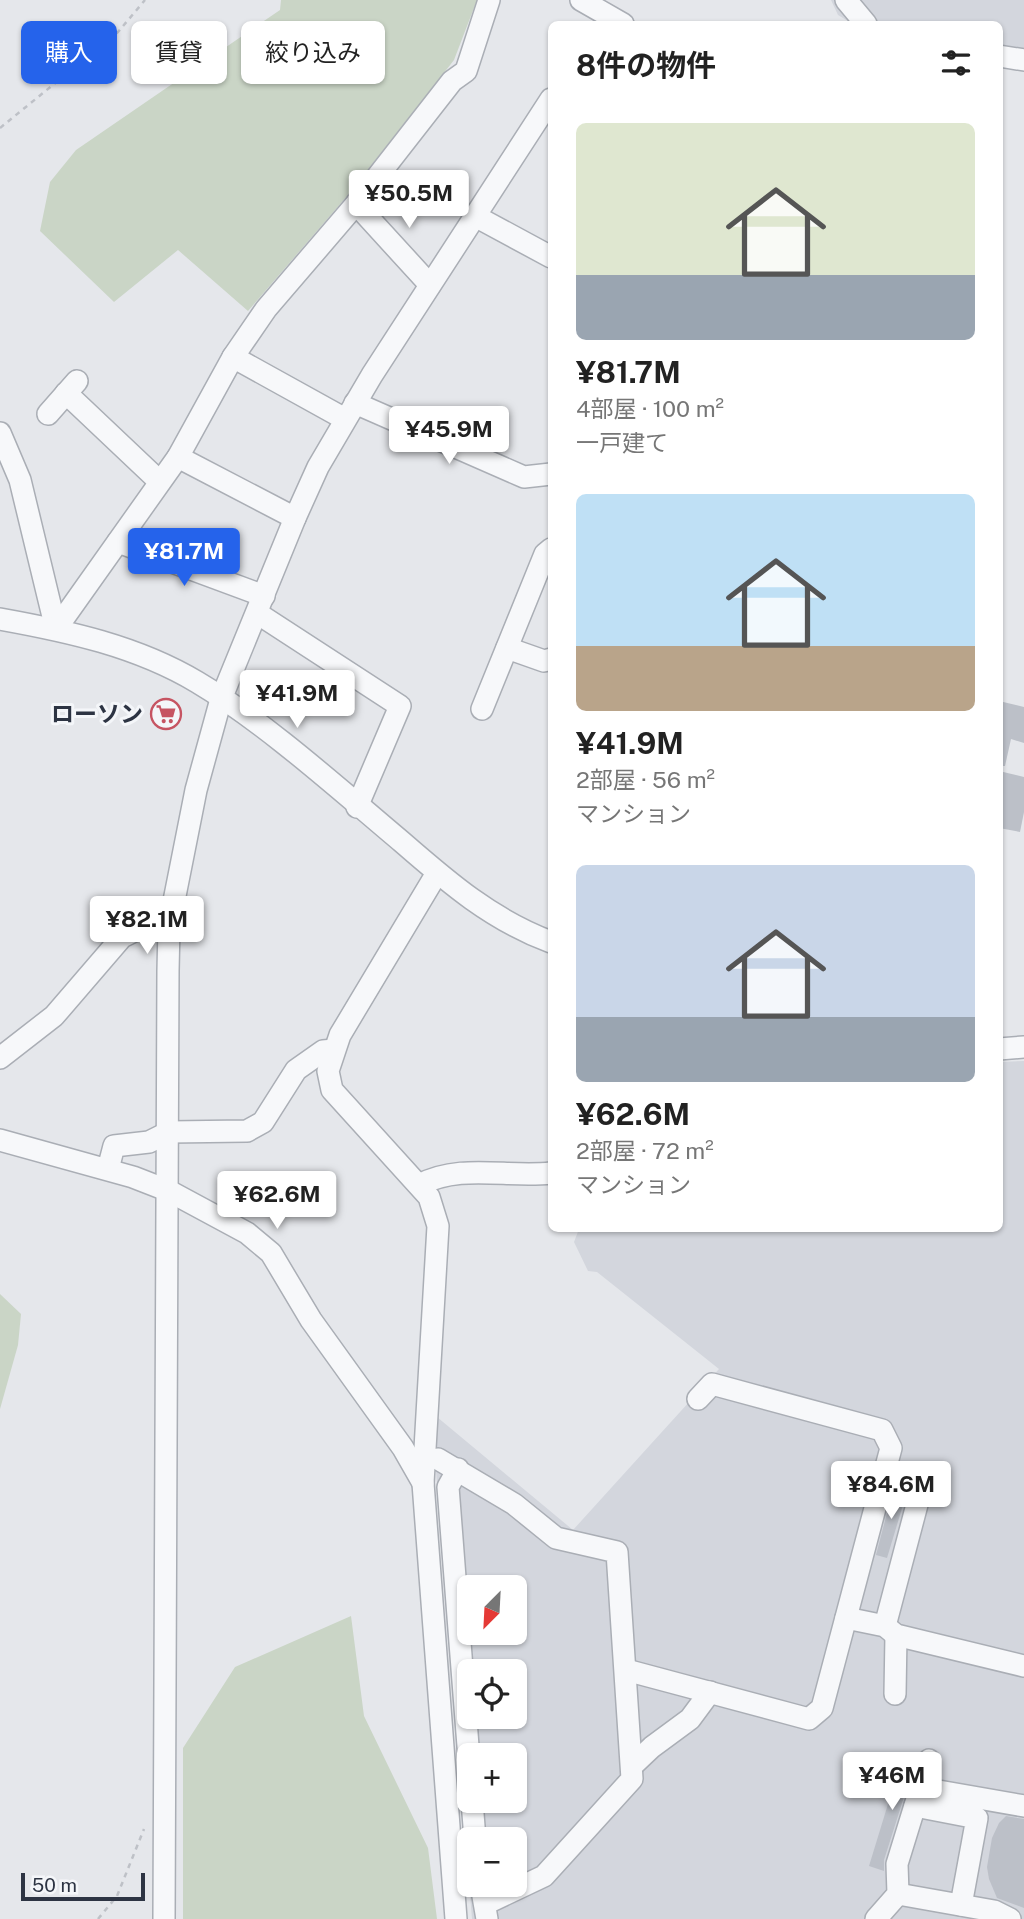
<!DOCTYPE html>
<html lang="ja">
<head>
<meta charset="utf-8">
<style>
	:root { --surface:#fff; --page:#f6f6f6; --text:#222; --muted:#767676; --accent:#2563eb }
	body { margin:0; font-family:"Public Sans","Noto Sans JP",sans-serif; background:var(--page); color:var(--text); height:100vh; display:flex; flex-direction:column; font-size:26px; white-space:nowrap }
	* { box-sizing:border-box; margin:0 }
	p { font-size:23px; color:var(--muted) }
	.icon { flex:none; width:38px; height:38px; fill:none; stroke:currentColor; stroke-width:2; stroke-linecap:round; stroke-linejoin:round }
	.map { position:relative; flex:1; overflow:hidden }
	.side { position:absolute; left:548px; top:21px; width:455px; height:1211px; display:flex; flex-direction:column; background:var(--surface); border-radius:10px; box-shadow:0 2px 5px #0004 }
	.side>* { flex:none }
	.guide { position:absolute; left:21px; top:21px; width:422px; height:63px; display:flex; gap:14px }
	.needle { width:46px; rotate:204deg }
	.tools { position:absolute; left:457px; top:1575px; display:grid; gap:14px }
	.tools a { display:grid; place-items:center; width:70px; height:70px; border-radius:10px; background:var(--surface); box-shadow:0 2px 5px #0004; font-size:35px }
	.scale { position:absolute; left:21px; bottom:18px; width:124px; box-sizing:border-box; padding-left:7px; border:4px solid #2d3443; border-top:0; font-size:19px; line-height:24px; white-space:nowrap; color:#2d3443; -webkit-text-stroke:5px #f4f6f9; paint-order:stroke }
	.price { position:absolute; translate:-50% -60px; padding:0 16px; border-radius:7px; background:#fff; color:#222; font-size:23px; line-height:46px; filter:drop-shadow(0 2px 4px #0008) }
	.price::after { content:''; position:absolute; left:50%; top:42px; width:21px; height:16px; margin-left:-10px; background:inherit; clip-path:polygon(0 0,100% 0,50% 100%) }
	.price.active { background:var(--accent); color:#fff }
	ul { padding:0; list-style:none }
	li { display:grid; align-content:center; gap:14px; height:371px; padding:0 28px }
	li span { display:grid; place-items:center; height:217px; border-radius:10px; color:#555 }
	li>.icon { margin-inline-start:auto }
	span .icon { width:126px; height:126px; fill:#fffc; stroke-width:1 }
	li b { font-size:30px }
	h2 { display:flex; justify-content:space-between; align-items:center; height:84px; padding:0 28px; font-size:30px }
	.pill { padding:0 24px; border-radius:10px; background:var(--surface); box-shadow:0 2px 5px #0004; font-size:24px; line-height:63px }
	.pill.active { background:var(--accent); color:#fff }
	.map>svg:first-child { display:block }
	.built { fill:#d3d6dd; fill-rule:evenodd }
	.green { fill:#cad5c6 }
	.building { fill:#bcc0c8 }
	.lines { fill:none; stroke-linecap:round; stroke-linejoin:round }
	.minor-casing { stroke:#aaaeb5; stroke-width:24 }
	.path { stroke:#bec1c7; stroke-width:2.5; stroke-dasharray:5 5; stroke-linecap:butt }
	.minor { stroke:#f7f8fa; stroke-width:21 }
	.labels { text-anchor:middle; stroke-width:6; stroke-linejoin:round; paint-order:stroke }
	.poi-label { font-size:23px; font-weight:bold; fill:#2d3443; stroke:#f4f6f9; text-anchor:end }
</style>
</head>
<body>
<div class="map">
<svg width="1024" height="1919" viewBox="0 0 1024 1919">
	<rect width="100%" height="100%" fill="#e5e7eb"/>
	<!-- built -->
	<g class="built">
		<path d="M831,0H1024V55L999,60V24H853L838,15Z"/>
		<path d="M1024,1061V1919H472L436,1471L437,1417L573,1530L719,1369L597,1272L588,1271L574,1242L579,1229L999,1228V1062ZM469,1587H514V1633H469ZM469,1671H514V1717H469ZM469,1755H514V1801H469ZM469,1839H514V1885H469Z"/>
	</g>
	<!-- green -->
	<g class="green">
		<path d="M281,0H477L454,60L348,195L248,311L178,250L114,302L40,231L50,182L76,150L280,10Z"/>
		<path d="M0,1294L21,1314L18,1345L0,1409Z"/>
		<path d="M351,1616L364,1716L428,1848L437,1919H183V1748L235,1667Z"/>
	</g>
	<!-- building -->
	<g class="building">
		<path d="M999,701L1024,707V743L1011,739L1005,766H999Z"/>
		<path d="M999,771L1024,777V812L1020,832L999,828Z"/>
		<path d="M894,1486L906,1489V1495L887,1558L876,1555Z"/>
		<path d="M903,1755L916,1759L884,1860V1871L869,1866Z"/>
		<path d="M1006,1816L1024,1819V1908L997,1898L989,1879L987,1867L992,1838L999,1823Z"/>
	</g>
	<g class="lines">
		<!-- minor casing -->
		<g class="minor-casing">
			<g id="minor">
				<path d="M581,0L623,24"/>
				<path d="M846,0L866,24"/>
				<path d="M999,56L1024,60"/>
				<path d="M356,204L430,285"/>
				<path d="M475,216L551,257"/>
				<path d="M233,357L345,419"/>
				<path d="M66,393L159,481"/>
				<path d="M355,403L524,477L551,474"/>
				<path d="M48,414L77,381"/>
				<path d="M0,433L20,480L56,629"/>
				<path d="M178,457L295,518"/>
				<path d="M118,542L264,596"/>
				<path d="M257,613L400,706L357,807"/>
				<path d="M0,619C67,631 137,646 197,682C266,723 340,790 402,842C449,883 492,920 551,942"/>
				<path d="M56,629L178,457L233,357L266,309L356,204L452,81L466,71L489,0"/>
				<path d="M507,648L544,661L551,659"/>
				<path d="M482,709L545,554L551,549"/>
				<path d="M437,873L340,1035L328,1071L332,1090L429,1197L438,1226L423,1483L456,1919"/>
				<path d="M999,1049L1024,1047"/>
				<path d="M0,1058L54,1016L122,937L140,928L169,926"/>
				<path d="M0,1140L133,1177L169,1191L247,1233L271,1253L311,1320L403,1448L423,1483"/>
				<path d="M108,1169L114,1146L149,1142L169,1132L247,1131L263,1122L296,1070L323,1051L334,1050"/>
				<path d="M419,1185C461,1163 506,1178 551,1173"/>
				<path d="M438,1459L514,1504L556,1538L617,1552L632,1779L544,1876L485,1904"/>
				<path d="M458,1469L448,1487L469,1759"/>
				<path d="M846,1618L885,1626L896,1635L1024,1666"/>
				<path d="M885,1626L924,1478"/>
				<path d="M626,1670L809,1719L822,1708L891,1448L882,1430L712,1384L698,1399"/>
				<path d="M895,1694L896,1635"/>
				<path d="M633,1765L652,1747L690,1719L710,1692"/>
				<path d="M921,1788L1024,1806"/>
				<path d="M472,1801L475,1839"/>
				<path d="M915,1806L977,1818L961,1905"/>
				<path d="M481,1885L487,1919"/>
				<path d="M898,1894L994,1911L1010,1919"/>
				<path d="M164,1919L168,971L169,926L196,790L221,699L295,518L318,467L372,375L551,99"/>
				<path d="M876,1919L898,1894L897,1864L929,1760"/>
			</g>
		</g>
		<!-- path -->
		<g class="path">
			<path d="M0,128L118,32L145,0"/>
			<path d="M98,1919L117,1896L144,1829"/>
		</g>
		<!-- minor -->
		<use href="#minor" class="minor"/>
	</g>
	<!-- icons -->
	<defs>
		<g id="supermarket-ring" transform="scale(1.575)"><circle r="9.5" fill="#f4f6f9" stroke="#c65462" stroke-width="1.5"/><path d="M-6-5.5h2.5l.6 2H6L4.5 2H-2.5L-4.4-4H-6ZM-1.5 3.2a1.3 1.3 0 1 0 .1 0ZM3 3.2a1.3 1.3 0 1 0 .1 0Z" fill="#c65462"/></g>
	</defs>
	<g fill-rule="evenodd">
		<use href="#supermarket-ring" x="166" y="714"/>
	</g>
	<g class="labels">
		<!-- poi labels -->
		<g class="poi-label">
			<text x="143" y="722">ローソン</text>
		</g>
	</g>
</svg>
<div class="tools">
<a><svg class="needle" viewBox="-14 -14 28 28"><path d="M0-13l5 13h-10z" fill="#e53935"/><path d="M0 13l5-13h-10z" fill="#767676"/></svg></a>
<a><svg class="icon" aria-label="locate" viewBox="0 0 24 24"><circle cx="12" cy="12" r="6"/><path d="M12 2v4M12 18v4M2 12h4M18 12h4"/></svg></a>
<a>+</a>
<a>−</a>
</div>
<div class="scale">50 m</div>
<b class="price" style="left:409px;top:230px">¥50.5M</b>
<b class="price" style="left:449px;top:466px">¥45.9M</b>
<b class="price active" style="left:184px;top:588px">¥81.7M</b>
<b class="price" style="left:297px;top:730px">¥41.9M</b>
<b class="price" style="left:147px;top:956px">¥82.1M</b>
<b class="price" style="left:277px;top:1231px">¥62.6M</b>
<b class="price" style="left:891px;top:1521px">¥84.6M</b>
<b class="price" style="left:892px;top:1812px">¥46M</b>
<div class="guide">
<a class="pill active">購入</a>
<a class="pill">賃貸</a>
<a class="pill">絞り込み</a>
</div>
<section class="side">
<h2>8件の物件<svg class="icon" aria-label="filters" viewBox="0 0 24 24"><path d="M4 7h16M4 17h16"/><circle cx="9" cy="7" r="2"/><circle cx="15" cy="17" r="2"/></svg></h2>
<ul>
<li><span style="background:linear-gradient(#dfe7d0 70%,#9aa5b1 0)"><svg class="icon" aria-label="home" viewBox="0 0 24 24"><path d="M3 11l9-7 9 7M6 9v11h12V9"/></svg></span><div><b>¥81.7M</b><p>4部屋 · 100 m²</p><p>一戸建て</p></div></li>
<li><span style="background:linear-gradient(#bfe0f5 70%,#b9a48a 0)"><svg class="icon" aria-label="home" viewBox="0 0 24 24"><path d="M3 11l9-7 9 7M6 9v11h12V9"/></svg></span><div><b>¥41.9M</b><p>2部屋 · 56 m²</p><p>マンション</p></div></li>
<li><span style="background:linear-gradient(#c9d6e8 70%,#9aa5b1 0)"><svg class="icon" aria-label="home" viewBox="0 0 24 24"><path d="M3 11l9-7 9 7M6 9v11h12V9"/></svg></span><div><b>¥62.6M</b><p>2部屋 · 72 m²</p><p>マンション</p></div></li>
</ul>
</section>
</div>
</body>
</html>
